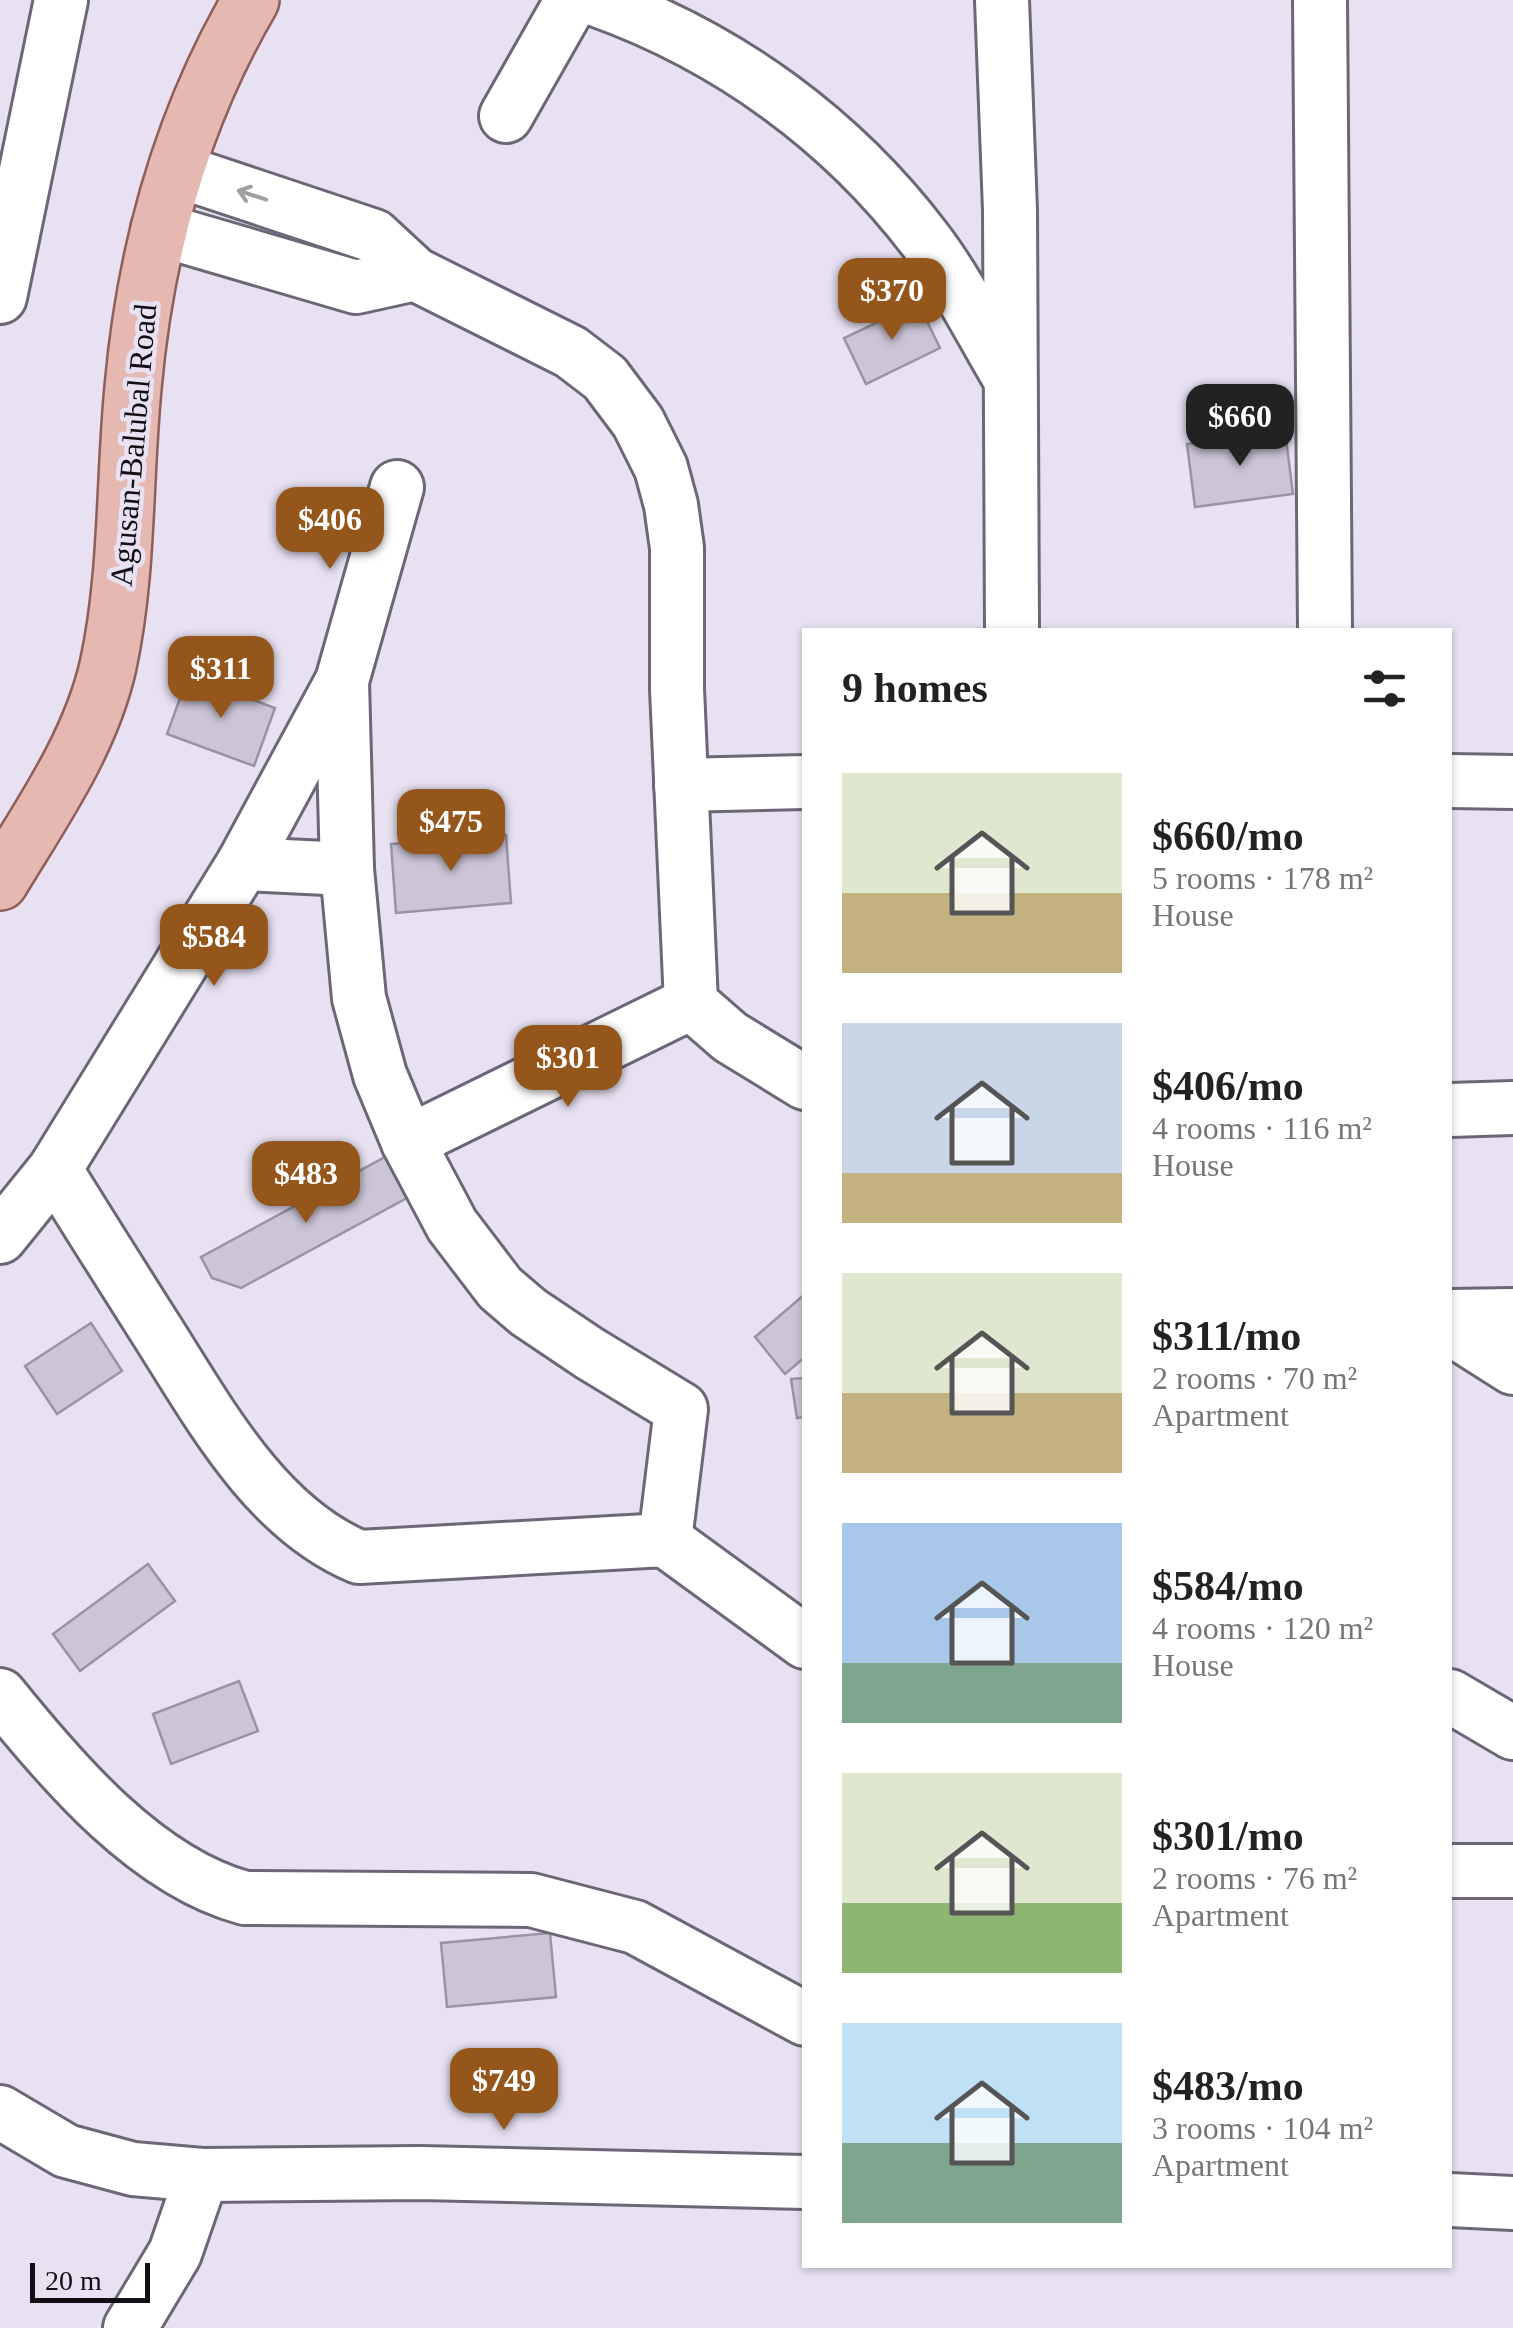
<!DOCTYPE html>
<html lang="en">
<head>
<meta charset="utf-8">
<style>
	:root { --surface:#fff; --page:#f6f6f6; --text:#222; --muted:#767676; --accent:#94561b }
	body { margin:0; font-family:Georgia,serif; background:var(--page); color:var(--text); height:100vh; display:flex; flex-direction:column; font-size:38px; white-space:nowrap }
	* { box-sizing:border-box; margin:0 }
	p { font-size:32px; color:var(--muted) }
	.icon { flex:none; width:55px; height:55px; fill:none; stroke:currentColor; stroke-width:2; stroke-linecap:round; stroke-linejoin:round }
	.map { position:relative; flex:1; overflow:hidden }
	.sheet { position:absolute; left:802px; top:628px; width:650px; height:1640px; display:flex; flex-direction:column; background:var(--surface); border-radius:0px; box-shadow:0 2px 8px #0004 }
	.sheet>* { flex:none }
	.scale { position:absolute; left:30px; bottom:25px; width:120px; box-sizing:border-box; padding-left:10px; border:5px solid #110f14; border-top:0; font-size:28px; line-height:35px; white-space:nowrap; color:#110f14; -webkit-text-stroke:8px #e7e1f2; paint-order:stroke }
	.price { position:absolute; translate:-50% -85px; padding:0 22px; border-radius:20px; background:var(--accent); color:#fff; font-size:32px; line-height:65px; filter:drop-shadow(0 2px 5px #0008) }
	.price::after { content:''; position:absolute; left:50%; top:60px; width:30px; height:22px; margin-left:-15px; background:inherit; clip-path:polygon(0 0,100% 0,50% 100%) }
	.price.active { background:#222; color:#fff }
	ul { padding:0; list-style:none }
	li { display:flex; align-items:center; gap:30px; height:250px; padding:0 40px }
	li span { display:grid; place-items:center; flex:none; width:280px; height:200px; border-radius:0px; color:#555 }
	li>.icon { margin-inline-start:auto }
	span .icon { width:120px; height:120px; fill:#fffc; stroke-width:1 }
	li b { font-size:42px }
	h2 { display:flex; justify-content:space-between; align-items:center; height:120px; padding:0 40px; font-size:42px }
	.map>svg:first-child { display:block }
	.building { fill:#cbc5d6; stroke:#9994a3; stroke-width:2.5 }
	.lines { fill:none; stroke-linecap:round; stroke-linejoin:round }
	.minor-casing { stroke:#6c6776; stroke-width:58 }
	.major-casing { stroke:#905e59; stroke-width:60 }
	.minor { stroke:#fff; stroke-width:52 }
	.major { stroke:#e5b8b2; stroke-width:55 }
	.oneway { stroke:#a09fa1 }
	.labels { text-anchor:middle; stroke-width:9; stroke-linejoin:round; paint-order:stroke }
	.street-label { font-size:32px; fill:#110f14; stroke:#e7e1f2 }
</style>
</head>
<body>
<div class="map">
<svg width="1513" height="2328" viewBox="0 0 1513 2328">
	<rect width="100%" height="100%" fill="#e7e1f2"/>
	<!-- building -->
	<g class="building">
		<path d="M918,303L940,348L866,384L844,338Z"/>
		<path d="M1285,431L1293,494L1195,507L1187,444Z"/>
		<path d="M188,676L275,708L254,766L167,734Z"/>
		<path d="M506,835L511,903L396,913L391,844Z"/>
		<path d="M385,1157L407,1198L241,1288L212,1278L201,1257Z"/>
		<path d="M805,1294V1357L785,1374L755,1337Z"/>
		<path d="M91,1323L122,1371L57,1414L25,1366Z"/>
		<path d="M805,1378V1417L797,1418L791,1379Z"/>
		<path d="M148,1564L175,1601L80,1671L53,1634Z"/>
		<path d="M239,1681L258,1731L171,1764L153,1714Z"/>
		<path d="M550,1933L556,1997L447,2007L441,1943Z"/>
	</g>
	<g class="lines">
		<!-- minor casing -->
		<g class="minor-casing">
			<g id="minor">
				<path d="M597,0C728,47 842,130 926,241C958,283 983,334 1010,379"/>
				<path d="M1002,0L1010,210L1012,630"/>
				<path d="M1320,0L1325,630"/>
				<path d="M506,116L572,0"/>
				<path d="M176,170L374,236L415,274L571,352L605,378L638,422L661,468L671,505L677,548V689L691,1003L730,1037L805,1083"/>
				<path d="M158,229L356,287L415,274"/>
				<path d="M0,297L61,0"/>
				<path d="M342,681L347,869L359,998L380,1075L408,1142L452,1225L500,1288L528,1312L589,1353L681,1409L665,1540"/>
				<path d="M1450,781L1513,782"/>
				<path d="M681,785L805,782"/>
				<path d="M243,864L347,869"/>
				<path d="M1450,1110L1513,1108"/>
				<path d="M408,1142L691,1003"/>
				<path d="M55,1169C87,1221 120,1273 153,1325C207,1409 263,1517 359,1557L665,1540L805,1642"/>
				<path d="M0,1237L55,1169L243,864L342,681L397,487"/>
				<path d="M1450,1316L1513,1315"/>
				<path d="M1450,1328L1513,1368"/>
				<path d="M0,1695C62,1772 147,1872 245,1898L531,1900L635,1927L805,2019"/>
				<path d="M1450,1696L1513,1733"/>
				<path d="M1450,1871H1513"/>
				<path d="M0,2112L66,2151L133,2169L202,2175L420,2173L805,2182"/>
				<path d="M1450,2200L1513,2203"/>
				<path d="M130,2328L175,2253L202,2175"/>
			</g>
		</g>
		<!-- major casing -->
		<g class="major-casing">
			<path id="major" d="M0,882C41,814 90,745 108,666C128,574 124,481 133,388C145,252 182,118 251,0"/>
		</g>
		<!-- minor -->
		<use href="#minor" class="minor"/>
		<!-- major -->
		<use href="#major" class="major"/>
	</g>
	<!-- one-way arrows -->
	<defs><path id="oneway-shaft" d="M-6 0H5M1.5-3L5.5 0L1.5 3" fill="none" stroke-width="1.6" stroke-linecap="round" stroke-linejoin="round" transform="scale(2.5)"/></defs>
	<use class="oneway" href="#oneway-shaft" transform="translate(252 195) rotate(-162)"/>
	<g class="labels">
		<!-- street labels -->
		<g class="street-label">
			<text transform="translate(133 445) rotate(-85)" y="11">Agusan-Balubal Road</text>
		</g>
	</g>
</svg>
<div class="scale">20 m</div>
<b class="price" style="left:892px;top:343px">$370</b>
<b class="price active" style="left:1240px;top:469px">$660</b>
<b class="price" style="left:330px;top:572px">$406</b>
<b class="price" style="left:221px;top:721px">$311</b>
<b class="price" style="left:451px;top:874px">$475</b>
<b class="price" style="left:214px;top:989px">$584</b>
<b class="price" style="left:568px;top:1110px">$301</b>
<b class="price" style="left:306px;top:1226px">$483</b>
<b class="price" style="left:504px;top:2133px">$749</b>
<section class="sheet">
<h2>9 homes<svg class="icon" aria-label="filters" viewBox="0 0 24 24"><path d="M4 7h16M4 17h16"/><circle cx="9" cy="7" r="2"/><circle cx="15" cy="17" r="2"/></svg></h2>
<ul>
<li><span style="background:linear-gradient(#dfe7d0 60%,#c2b280 0)"><svg class="icon" aria-label="home" viewBox="0 0 24 24"><path d="M3 11l9-7 9 7M6 9v11h12V9"/></svg></span><div><b>$660/mo</b><p>5 rooms · 178 m²</p><p>House</p></div></li>
<li><span style="background:linear-gradient(#c9d6e8 75%,#c2b280 0)"><svg class="icon" aria-label="home" viewBox="0 0 24 24"><path d="M3 11l9-7 9 7M6 9v11h12V9"/></svg></span><div><b>$406/mo</b><p>4 rooms · 116 m²</p><p>House</p></div></li>
<li><span style="background:linear-gradient(#dfe7d0 60%,#c2b280 0)"><svg class="icon" aria-label="home" viewBox="0 0 24 24"><path d="M3 11l9-7 9 7M6 9v11h12V9"/></svg></span><div><b>$311/mo</b><p>2 rooms · 70 m²</p><p>Apartment</p></div></li>
<li><span style="background:linear-gradient(#a9c7e8 70%,#7fa58c 0)"><svg class="icon" aria-label="home" viewBox="0 0 24 24"><path d="M3 11l9-7 9 7M6 9v11h12V9"/></svg></span><div><b>$584/mo</b><p>4 rooms · 120 m²</p><p>House</p></div></li>
<li><span style="background:linear-gradient(#dfe7d0 65%,#8fb573 0)"><svg class="icon" aria-label="home" viewBox="0 0 24 24"><path d="M3 11l9-7 9 7M6 9v11h12V9"/></svg></span><div><b>$301/mo</b><p>2 rooms · 76 m²</p><p>Apartment</p></div></li>
<li><span style="background:linear-gradient(#bfe0f5 60%,#7fa58c 0)"><svg class="icon" aria-label="home" viewBox="0 0 24 24"><path d="M3 11l9-7 9 7M6 9v11h12V9"/></svg></span><div><b>$483/mo</b><p>3 rooms · 104 m²</p><p>Apartment</p></div></li>
</ul>
</section>
</div>
</body>
</html>
